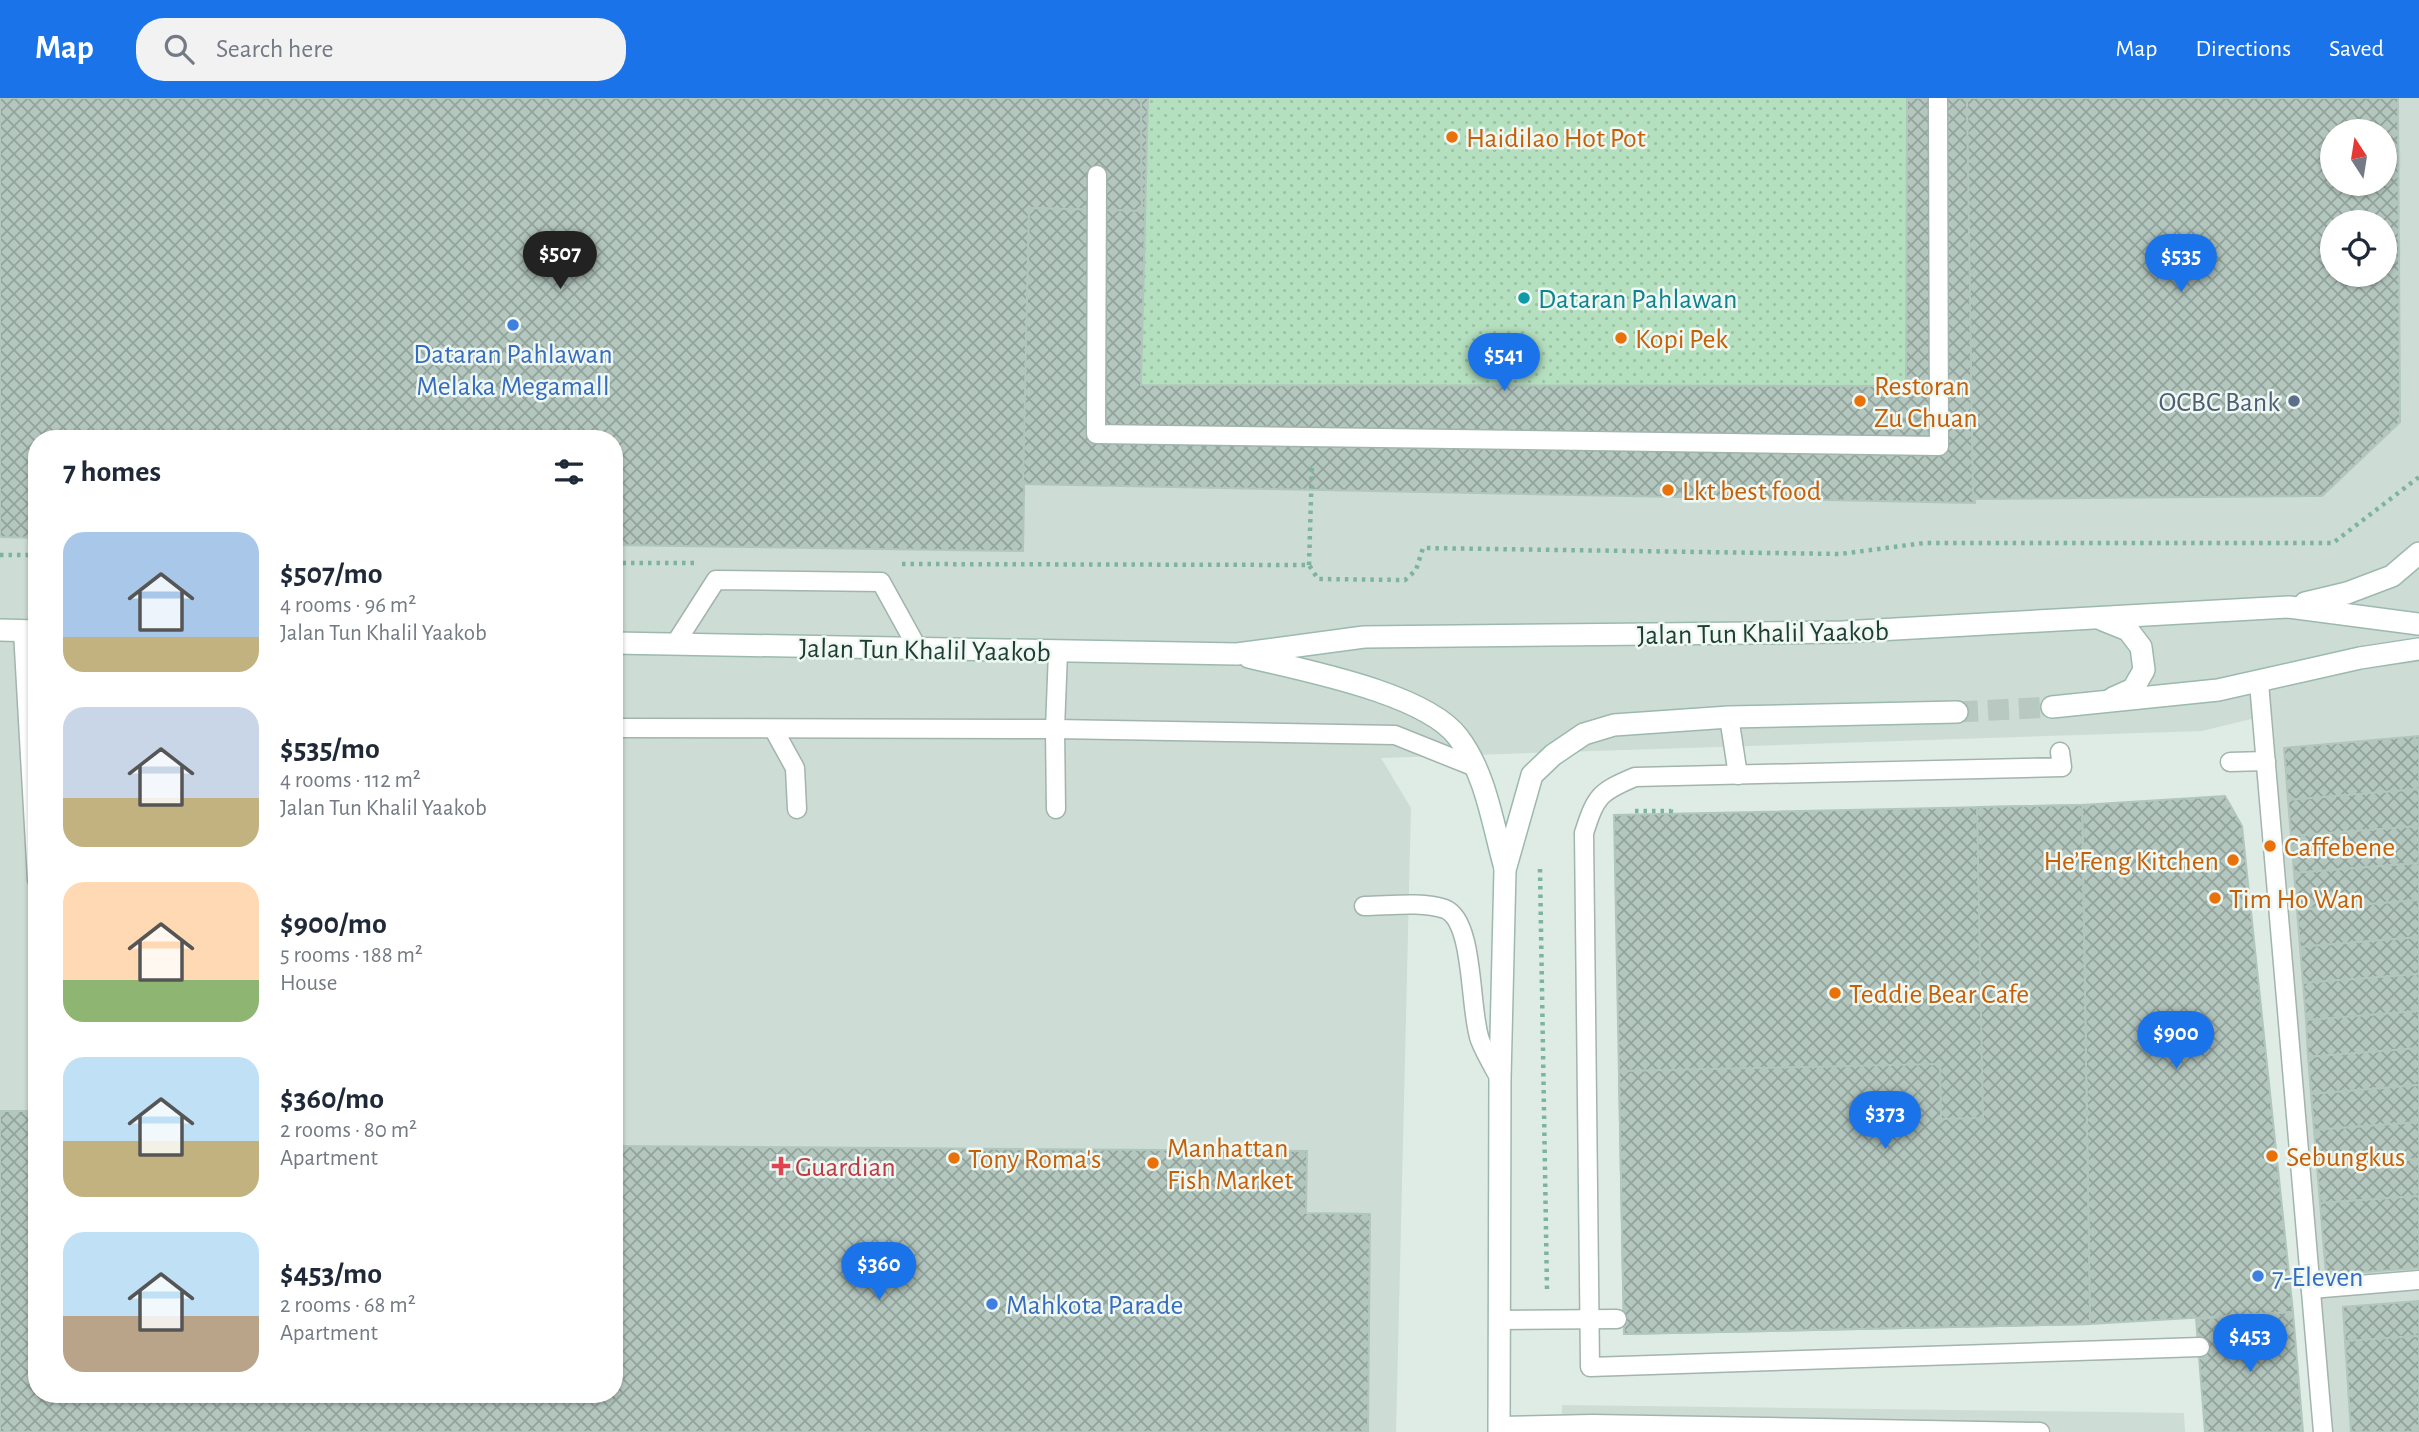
<!DOCTYPE html>
<html lang="en">
<head>
<meta charset="utf-8">
<style>
	:root { --surface:#fff; --page:#f2f2f3; --text:#1f2937; --muted:#747a83; --accent:#1a73e8 }
	body { margin:0; font-family:"Alegreya Sans",sans-serif; background:var(--page); color:var(--text); height:100vh; display:flex; flex-direction:column; font-size:26px; white-space:nowrap }
	* { box-sizing:border-box; margin:0 }
	p { font-size:23px; color:var(--muted) }
	.icon { flex:none; width:38px; height:38px; fill:none; stroke:currentColor; stroke-width:2; stroke-linecap:round; stroke-linejoin:round }
	.map { position:relative; flex:1; overflow:hidden }
	.side { position:absolute; left:28px; top:332px; width:595px; height:973px; display:flex; flex-direction:column; background:var(--surface); border-radius:28px; box-shadow:0 2px 5px #0004 }
	.side>* { flex:none }
	.needle { width:46px; rotate:348deg }
	.controls { position:absolute; left:2320px; top:21px; display:grid; gap:14px }
	.controls a { display:grid; place-items:center; width:77px; height:77px; border-radius:50%; background:var(--surface); box-shadow:0 2px 5px #0004; font-size:35px }
	.price { position:absolute; translate:-50% -60px; padding:0 16px; border-radius:24px; background:var(--accent); color:#fff; font-size:23px; line-height:46px; filter:drop-shadow(0 2px 4px #0008) }
	.price::after { content:''; position:absolute; left:50%; top:42px; width:21px; height:16px; margin-left:-10px; background:inherit; clip-path:polygon(0 0,100% 0,50% 100%) }
	.price.active { background:#222; color:#fff }
	ul { padding:0; list-style:none }
	li { display:flex; align-items:center; gap:21px; height:175px; padding:0 35px }
	li span { display:grid; place-items:center; flex:none; width:196px; height:140px; border-radius:21px; color:#555 }
	li>.icon { margin-inline-start:auto }
	span .icon { width:84px; height:84px; fill:#fffc; stroke-width:1 }
	li b { font-size:30px }
	h2 { display:flex; justify-content:space-between; align-items:center; height:84px; padding:0 35px; font-size:30px }
	header { display:flex; align-items:center; gap:42px; box-sizing:border-box; height:98px; padding:0 35px; background:var(--accent); color:#fff }
	header strong { font-size:33px }
	nav { display:flex; gap:38px; margin-inline-start:auto; font-size:24px }
	.search { width:490px; height:63px; background:var(--page); display:flex; align-items:center; gap:18px; box-sizing:border-box; padding:0 24px; border-radius:28px; color:var(--muted); font-size:26px }
	.map>svg:first-child { display:block }
	.built { fill:#cddcd5; fill-rule:evenodd }
	.grass { fill:url(#grass-dots) }
	.building { fill:url(#building-cross-hatch); stroke:#b1c7bd; stroke-width:2; fill-rule:evenodd }
	.lines { fill:none; stroke-linecap:round; stroke-linejoin:round }
	.secondary-tunnel { stroke:#b8c9c2; stroke-width:21; stroke-dasharray:21 10; stroke-linecap:butt }
	.service-casing { stroke:#a1b4ad; stroke-width:21 }
	.secondary-casing { stroke:#9cb9ae; stroke-width:24 }
	.path { stroke:#7cb4a0; stroke-width:4.5; stroke-dasharray:3.5 5; stroke-linecap:butt }
	.service { stroke:#fff; stroke-width:18 }
	.secondary { stroke:#fff; stroke-width:21 }
	.food-dot { fill:#e8710a; stroke:#f0f8f4; stroke-width:2.5 }
	.culture-dot { fill:#0f9aa8; stroke:#f0f8f4; stroke-width:2.5 }
	.shop-dot { fill:#3f7fe0; stroke:#f0f8f4; stroke-width:2.5 }
	.service-dot { fill:#5c6f8a; stroke:#f0f8f4; stroke-width:2.5 }
	.health-dot { fill:#e0444e; stroke:#f0f8f4; stroke-width:2.5 }
	.labels { text-anchor:middle; stroke-width:5; stroke-linejoin:round; paint-order:stroke }
	.food-label { font-size:28px; fill:#c56008; stroke:#f0f8f4; text-anchor:start }
	.culture-label { font-size:28px; fill:#0d838f; stroke:#f0f8f4; text-anchor:start }
	.shop-label { font-size:28px; fill:#366cbe; stroke:#f0f8f4; text-anchor:start }
	.service-label { font-size:28px; fill:#4e5e75; stroke:#f0f8f4; text-anchor:end }
	.street-label { font-size:28px; fill:#1e3e34; stroke:#f0f8f4 }
	.health-label { font-size:28px; fill:#be3a42; stroke:#f0f8f4; text-anchor:start }
</style>
</head>
<body>
<header>
<strong>Map</strong>
<div class="search"><svg class="icon" aria-label="search" viewBox="0 0 24 24"><circle cx="10" cy="10" r="6"/><path d="M15 15l6 6"/></svg>Search here</div>
<nav><a>Map</a><a>Directions</a><a>Saved</a></nav>
</header>
<div class="map">
<svg width="2419" height="1334" viewBox="0 0 2419 1334">
	<defs>
		<pattern id="grass-dots" width="8" height="8" patternUnits="userSpaceOnUse" patternTransform="scale(1.75)"><rect width="8" height="8" fill="#b5e0bf"/><path d="M2 2h.1M6 6h.1" fill="none" stroke="#9bc1a5" stroke-width="1.8" stroke-linecap="round"/></pattern>
		<pattern id="building-cross-hatch" width="8" height="8" patternUnits="userSpaceOnUse" patternTransform="scale(1.75)"><rect width="8" height="8" fill="#b4c7bf"/><path d="M0 0l8 8M0 8l8-8" fill="none" stroke="#92a39c"/></pattern>
	</defs>
	<rect width="100%" height="100%" fill="#dfece6"/>
	<!-- built -->
	<g class="built">
		<path d="M0,0H2419V1334H2332L2272,616L2202,633L1381,660L1411,710L1396,1334H0ZM2333,33H2385V86H2333ZM2333,124H2385V177H2333ZM37,341H614V1297H37Z"/>
		<path d="M1562,1307L2184,1315L2185,1334H1561Z"/>
	</g>
	<!-- grass -->
	<path class="grass" d="M1148,0H1907L1906,288L1141,287Z"/>
	<!-- building -->
	<g class="building">
		<path d="M0,0H1141L1142,113L1029,110L1023,453L614,447V341H37V440L0,439Z"/>
		<path d="M1141,0H1148L1141,287L1906,288L1907,0H1967L1975,405L1023,386L1029,110L1142,113Z"/>
		<path d="M1967,0H2398L2400,324L2322,398L1973,401ZM2333,33H2385V86H2333ZM2333,124H2385V177H2333Z"/>
		<path d="M2419,638V691L2288,702L2284,650Z"/>
		<path d="M2419,691V728L2291,738L2288,702Z"/>
		<path d="M2225,698L2242,728L2293,1214L2090,1226L2082,707Z"/>
		<path d="M2082,707L2090,1226L1624,1236L1614,717Z"/>
		<path d="M2082,707L2090,1226L1624,1236L1619,973L1940,966L1941,1021L1983,1020L1977,709Z"/>
		<path d="M2419,728V765L2294,775L2291,738Z"/>
		<path d="M2419,765V802L2297,812L2294,775Z"/>
		<path d="M2419,802V839L2300,849L2297,812Z"/>
		<path d="M2419,839V876L2303,885L2300,849Z"/>
		<path d="M2419,876V913L2306,922L2303,885Z"/>
		<path d="M2419,913V950L2308,959L2306,922Z"/>
		<path d="M2419,950V987L2311,996L2308,959Z"/>
		<path d="M2419,987V1024L2314,1032L2311,996Z"/>
		<path d="M0,1013H37V1297H614V1048L1307,1053L1306,1115L1370,1116L1368,1334H0Z"/>
		<path d="M2419,1024V1061L2317,1069L2314,1032Z"/>
		<path d="M2419,1061V1098L2320,1105L2317,1069Z"/>
		<path d="M2419,1098V1170L2326,1177L2320,1105Z"/>
		<path d="M2419,1203V1238L2345,1243L2343,1209Z"/>
		<path d="M2293,1214L2303,1334H2205L2196,1221Z"/>
		<path d="M2419,1238V1334H2351L2345,1243Z"/>
	</g>
	<g class="lines">
		<!-- secondary-tunnel -->
		<path class="secondary-tunnel" d="M1957,614L2052,609"/>
		<!-- service casing -->
		<g class="service-casing">
			<g id="service">
				<path d="M1097,77L1096,336L1939,348L1938,0"/>
				<path d="M23,533L37,782"/>
				<path d="M675,546L716,482L881,484L918,551"/>
				<path d="M2259,585L2323,1334"/>
				<path d="M1729,619L1738,677"/>
				<path d="M614,630L1055,631L1395,637L1475,669"/>
				<path d="M774,632L795,670L797,711"/>
				<path d="M2060,654L2062,669L1635,679C1599,694 1596,698 1584,735L1590,1269L2200,1249"/>
				<path d="M2230,664L2266,663"/>
				<path d="M1056,711L1055,631L1058,554"/>
				<path d="M1364,808C1388,808 1421,803 1445,811C1475,823 1469,912 1480,942C1485,955 1493,968 1500,981"/>
				<path d="M2311,1191L2419,1182"/>
				<path d="M1499,1222L1617,1221"/>
				<path d="M1499,1328L1592,1326L2040,1334"/>
			</g>
		</g>
		<!-- secondary casing -->
		<g class="secondary-casing">
			<g id="secondary">
				<path d="M2305,505L2347,495L2392,478L2419,455"/>
				<path d="M2103,522L2128,532L2141,549L2144,572L2133,591L2113,600"/>
				<path d="M0,532L37,533"/>
				<path d="M614,545L1237,556L1364,539L1842,534L2289,509L2419,526"/>
				<path d="M1249,559C1302,572 1425,595 1458,639C1486,675 1493,728 1505,770"/>
				<path d="M2052,609L2218,592L2360,560L2419,551"/>
				<path d="M1499,1334L1500,981L1505,772L1532,677L1553,657L1584,636L1614,627L1729,619L1957,614"/>
			</g>
		</g>
		<!-- path -->
		<g class="path">
			<path d="M0,457H37"/>
			<path d="M614,465H694"/>
			<path d="M902,466L1309,467L1318,481L1405,482L1416,472L1423,450L1840,456L1924,445H2333L2419,379"/>
			<path d="M1309,467L1312,366"/>
			<path d="M1635,713H1671V708"/>
			<path d="M1540,771L1547,1192"/>
		</g>
		<!-- service -->
		<use href="#service" class="service"/>
		<!-- secondary -->
		<use href="#secondary" class="secondary"/>
	</g>
	<!-- markers -->
	<g class="food-dot">
		<circle cx="1452" cy="39" r="7"/>
		<circle cx="1621" cy="240" r="7"/>
		<circle cx="1860" cy="303" r="7"/>
		<circle cx="1668" cy="392" r="7"/>
		<circle cx="2270" cy="748" r="7"/>
		<circle cx="2233" cy="762" r="7"/>
		<circle cx="2215" cy="800" r="7"/>
		<circle cx="1835" cy="895" r="7"/>
		<circle cx="2272" cy="1058" r="7"/>
		<circle cx="954" cy="1060" r="7"/>
		<circle cx="1153" cy="1065" r="7"/>
	</g>
	<circle class="culture-dot" cx="1524" cy="200" r="7"/>
	<g class="shop-dot">
		<circle cx="513" cy="227" r="7"/>
		<circle cx="2258" cy="1178" r="7"/>
		<circle cx="992" cy="1206" r="7"/>
	</g>
	<circle class="service-dot" cx="2294" cy="303" r="7"/>
	<path class="health-dot" d="M777.5 1057.5h7v7h7v7h-7v7h-7v-7h-7v-7h7z"/>
	<g class="labels">
		<!-- food labels -->
		<g class="food-label">
			<text x="1466" y="49">Haidilao Hot Pot</text>
			<text x="1635" y="250">Kopi Pek</text>
			<text x="1874" y="297">Restoran<tspan x="1874" dy="32">Zu Chuan</tspan></text>
			<text x="1682" y="402">Lkt best food</text>
			<text x="2284" y="758">Caffebene</text>
			<text x="2219" y="772" text-anchor="end">He’Feng Kitchen</text>
			<text x="2229" y="810">Tim Ho Wan</text>
			<text x="1849" y="905">Teddie Bear Cafe</text>
			<text x="1167" y="1059">Manhattan<tspan x="1167" dy="32">Fish Market</tspan></text>
			<text x="2286" y="1068">Sebungkus</text>
			<text x="968" y="1070">Tony Roma's</text>
		</g>
		<!-- culture labels -->
		<g class="culture-label">
			<text x="1538" y="210">Dataran Pahlawan</text>
		</g>
		<!-- shop labels -->
		<g class="shop-label">
			<text x="513" y="265" text-anchor="middle">Dataran Pahlawan<tspan x="513" dy="32">Melaka Megamall</tspan></text>
			<text x="2272" y="1188">7-Eleven</text>
			<text x="1006" y="1216">Mahkota Parade</text>
		</g>
		<!-- service labels -->
		<g class="service-label">
			<text x="2280" y="313">OCBC Bank</text>
		</g>
		<!-- street labels -->
		<g class="street-label">
			<text transform="translate(1763 534) rotate(-1)" y="10">Jalan Tun Khalil Yaakob</text>
			<text transform="translate(925 551) rotate(1)" y="10">Jalan Tun Khalil Yaakob</text>
		</g>
		<!-- health labels -->
		<g class="health-label">
			<text x="795" y="1078">Guardian</text>
		</g>
	</g>
</svg>
<div class="controls">
<a><svg class="needle" viewBox="-14 -14 28 28"><path d="M0-13l5 13h-10z" fill="#e53935"/><path d="M0 13l5-13h-10z" fill="#747a83"/></svg></a>
<a><svg class="icon" aria-label="locate" viewBox="0 0 24 24"><circle cx="12" cy="12" r="6"/><path d="M12 2v4M12 18v4M2 12h4M18 12h4"/></svg></a>
</div>
<b class="price active" style="left:560px;top:193px">$507</b>
<b class="price" style="left:2181px;top:196px">$535</b>
<b class="price" style="left:1504px;top:295px">$541</b>
<b class="price" style="left:2176px;top:973px">$900</b>
<b class="price" style="left:1885px;top:1053px">$373</b>
<b class="price" style="left:879px;top:1204px">$360</b>
<b class="price" style="left:2250px;top:1276px">$453</b>
<section class="side">
<h2>7 homes<svg class="icon" aria-label="filters" viewBox="0 0 24 24"><path d="M4 7h16M4 17h16"/><circle cx="9" cy="7" r="2"/><circle cx="15" cy="17" r="2"/></svg></h2>
<ul>
<li><span style="background:linear-gradient(#a9c7e8 75%,#c2b280 0)"><svg class="icon" aria-label="home" viewBox="0 0 24 24"><path d="M3 11l9-7 9 7M6 9v11h12V9"/></svg></span><div><b>$507/mo</b><p>4 rooms · 96 m²</p><p>Jalan Tun Khalil Yaakob</p></div></li>
<li><span style="background:linear-gradient(#c9d6e8 65%,#c2b280 0)"><svg class="icon" aria-label="home" viewBox="0 0 24 24"><path d="M3 11l9-7 9 7M6 9v11h12V9"/></svg></span><div><b>$535/mo</b><p>4 rooms · 112 m²</p><p>Jalan Tun Khalil Yaakob</p></div></li>
<li><span style="background:linear-gradient(#ffd9b3 70%,#8fb573 0)"><svg class="icon" aria-label="home" viewBox="0 0 24 24"><path d="M3 11l9-7 9 7M6 9v11h12V9"/></svg></span><div><b>$900/mo</b><p>5 rooms · 188 m²</p><p>House</p></div></li>
<li><span style="background:linear-gradient(#bfe0f5 60%,#c2b280 0)"><svg class="icon" aria-label="home" viewBox="0 0 24 24"><path d="M3 11l9-7 9 7M6 9v11h12V9"/></svg></span><div><b>$360/mo</b><p>2 rooms · 80 m²</p><p>Apartment</p></div></li>
<li><span style="background:linear-gradient(#bfe0f5 60%,#b9a48a 0)"><svg class="icon" aria-label="home" viewBox="0 0 24 24"><path d="M3 11l9-7 9 7M6 9v11h12V9"/></svg></span><div><b>$453/mo</b><p>2 rooms · 68 m²</p><p>Apartment</p></div></li>
</ul>
</section>
</div>
</body>
</html>
